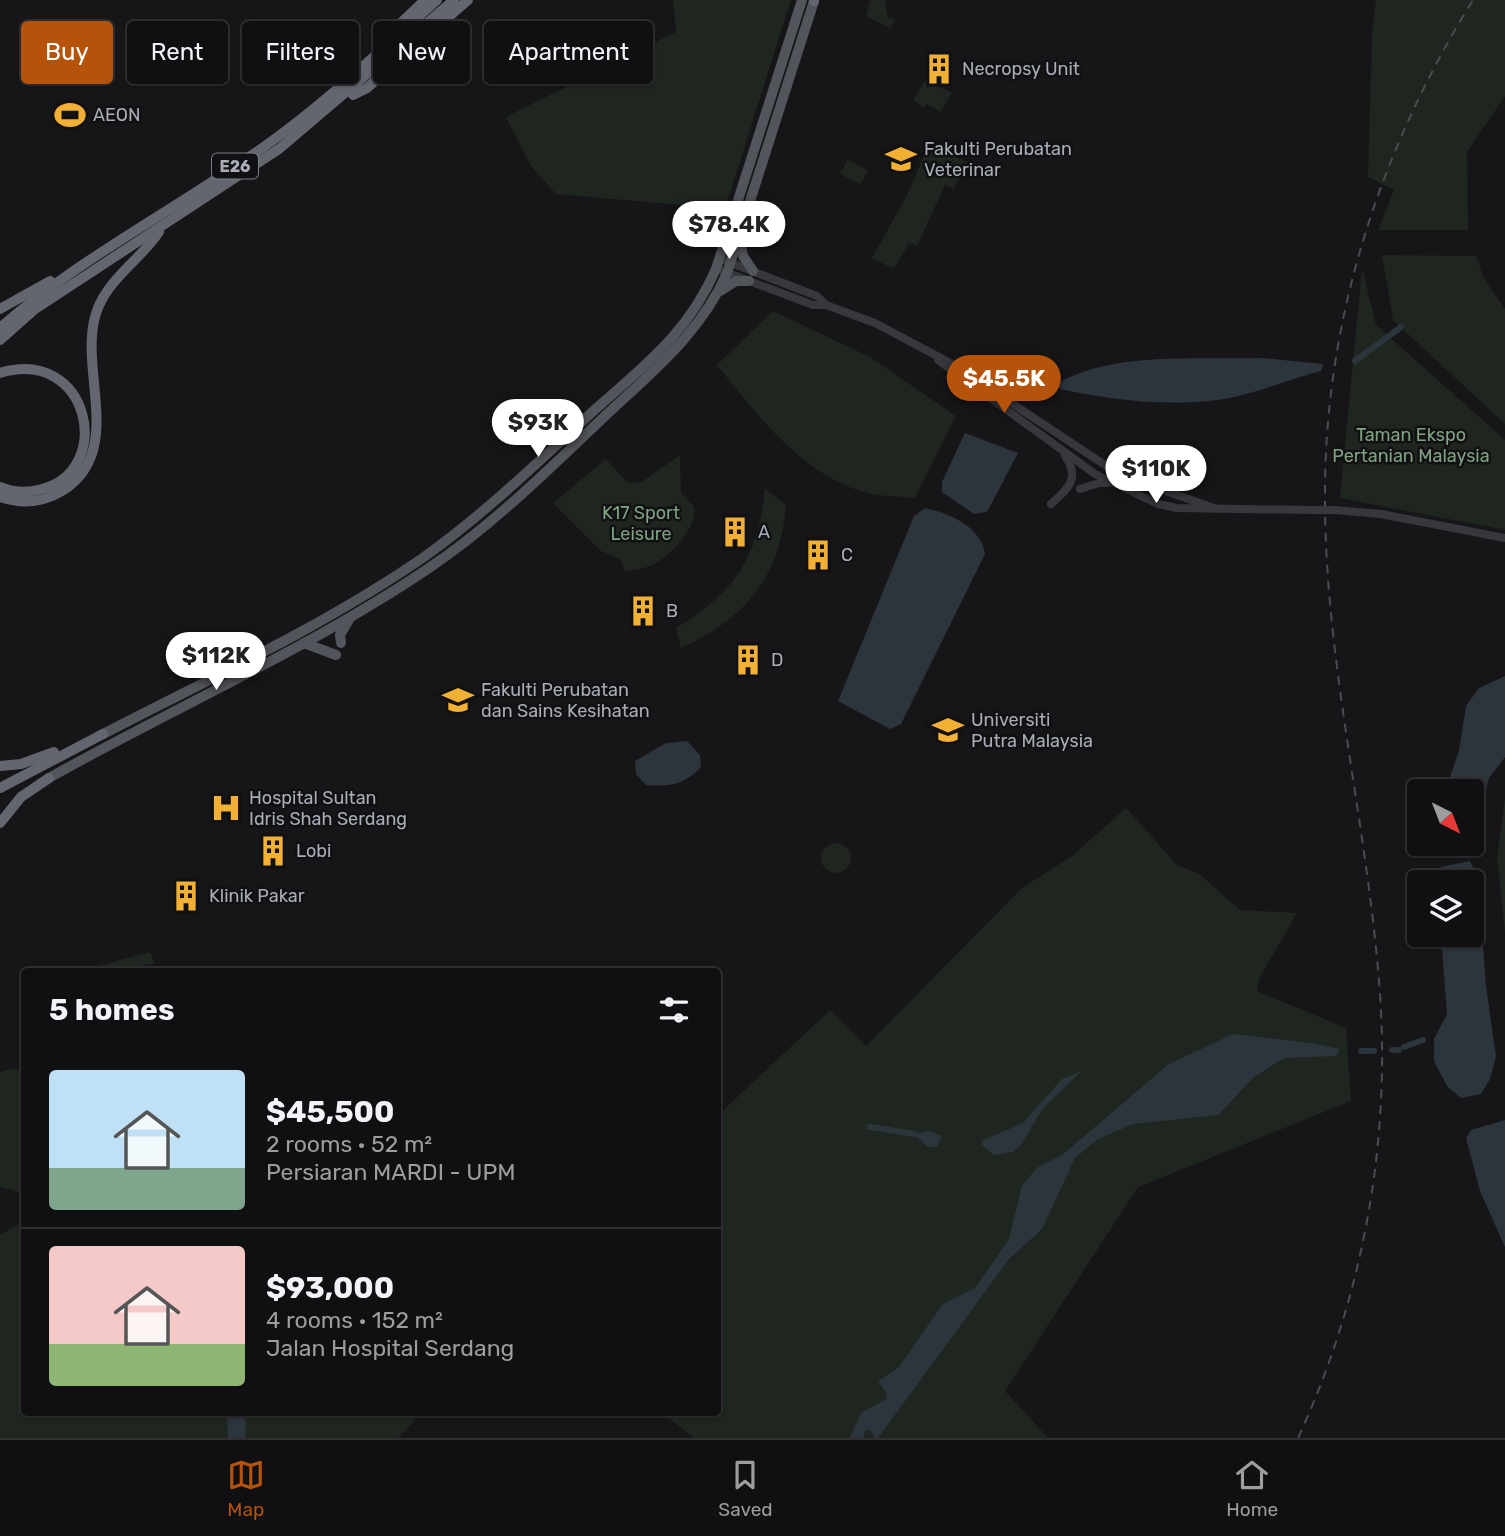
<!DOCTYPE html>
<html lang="en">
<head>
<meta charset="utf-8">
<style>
	:root { --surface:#101012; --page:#1e1e20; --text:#f1f3f6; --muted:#9c9d9f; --line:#303032; --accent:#b45309 }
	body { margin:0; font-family:Rubik,sans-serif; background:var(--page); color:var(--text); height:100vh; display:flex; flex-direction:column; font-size:26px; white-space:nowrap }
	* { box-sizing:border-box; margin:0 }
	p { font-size:23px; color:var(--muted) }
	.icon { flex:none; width:38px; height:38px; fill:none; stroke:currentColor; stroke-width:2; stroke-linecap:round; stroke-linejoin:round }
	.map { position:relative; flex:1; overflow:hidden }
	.sheet { position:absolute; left:21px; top:968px; width:700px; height:448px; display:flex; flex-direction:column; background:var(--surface); border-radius:7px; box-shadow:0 2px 5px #0004,0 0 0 2px var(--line) }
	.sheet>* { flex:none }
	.guide { position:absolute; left:21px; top:21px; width:700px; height:63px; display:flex; gap:14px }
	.needle { width:46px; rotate:138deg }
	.fabs { position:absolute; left:1407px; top:779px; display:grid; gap:14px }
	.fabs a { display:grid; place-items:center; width:77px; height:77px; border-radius:7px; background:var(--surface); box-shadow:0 2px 5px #0004,0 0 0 2px var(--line); font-size:35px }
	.price { position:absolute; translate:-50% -60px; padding:0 16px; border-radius:24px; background:#fff; color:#222; font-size:23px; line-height:46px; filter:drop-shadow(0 2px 4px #0008) }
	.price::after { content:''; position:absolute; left:50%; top:42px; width:21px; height:16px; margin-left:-10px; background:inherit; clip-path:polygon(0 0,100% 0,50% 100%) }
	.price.active { background:var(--accent); color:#fff }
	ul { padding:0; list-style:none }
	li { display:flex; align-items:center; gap:21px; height:175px; padding:0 28px }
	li+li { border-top:2px solid var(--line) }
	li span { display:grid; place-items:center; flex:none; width:196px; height:140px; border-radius:7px; color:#555 }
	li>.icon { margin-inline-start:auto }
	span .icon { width:84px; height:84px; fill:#fffc; stroke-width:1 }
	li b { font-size:30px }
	h2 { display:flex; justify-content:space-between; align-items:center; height:84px; padding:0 28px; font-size:30px }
	.chip { padding:0 24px; border-radius:7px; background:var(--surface); box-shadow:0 2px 5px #0004,0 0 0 2px var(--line); font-size:24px; line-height:63px }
	.chip.active { background:var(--accent); color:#fff }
	.tabs { display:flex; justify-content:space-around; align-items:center; height:98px; border-top:2px solid var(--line); background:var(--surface); font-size:19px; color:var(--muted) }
	.tabs a { display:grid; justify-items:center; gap:4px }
	.tabs .active { color:var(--accent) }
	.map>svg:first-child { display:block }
	.green { fill:#1e261f }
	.water { fill:#2c353c }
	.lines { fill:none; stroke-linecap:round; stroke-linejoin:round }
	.canal { stroke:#2c353c; stroke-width:6 }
	.minor { stroke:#37383d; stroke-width:8 }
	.major { stroke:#53555c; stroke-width:10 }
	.highway { stroke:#63666e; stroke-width:10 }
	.rail { stroke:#4a4c52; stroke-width:2; stroke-dasharray:9 7; stroke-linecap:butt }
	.minor-bridge { stroke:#37383d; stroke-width:8 }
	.labels { text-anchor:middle; stroke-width:5; stroke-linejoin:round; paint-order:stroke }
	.shield { fill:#111113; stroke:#7b7e86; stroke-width:2 }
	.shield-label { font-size:16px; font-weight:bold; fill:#a8adb8 }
	.poi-label { font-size:18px; fill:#a8adb8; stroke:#111113; text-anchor:start }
	.park-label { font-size:18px; fill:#7fa381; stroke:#111113 }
</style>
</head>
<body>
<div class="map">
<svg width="1505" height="1438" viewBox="0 0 1505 1438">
	<rect width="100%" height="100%" fill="#161618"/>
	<!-- green -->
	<g class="green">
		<path d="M673,0H791L725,209L556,194L531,166L506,117L676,32Z"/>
		<path d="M870,0H887L885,4L888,18L895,19L890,28L866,16Z"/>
		<path d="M1376,0H1505V96L1467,152L1468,230H1378L1394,190L1368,177L1372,35Z"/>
		<path d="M926,80L952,93L940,112L927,104L923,108L913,100Z"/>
		<path d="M929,144L967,162L954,188L945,185L917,246L909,243L894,269L872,258L907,195Z"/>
		<path d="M848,159L868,171L860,184L840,174Z"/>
		<path d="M1382,255L1476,256L1484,279L1505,309V424L1393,320Z"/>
		<path d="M1362,268L1376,325L1505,440V530L1340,498Z"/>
		<path d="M773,311L870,357L956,416L915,498C901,496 886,497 872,494C806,480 756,414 717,365Z"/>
		<path d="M680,455L681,493L694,507C699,525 672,553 658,562C648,568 637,570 625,571L620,559L601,551L553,503L606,459L627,482L640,483Z"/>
		<path d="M765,489L786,505C781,576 745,619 681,648L676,628C735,592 758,558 765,489Z"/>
		<path d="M1505,798V932L1497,858Z"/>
		<path d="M1126,808L1178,866L1198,873L1240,910L1297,913L1260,977L1257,991L1346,1028L1351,1101L1138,1187L1005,1391L1048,1438H694L661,1412H718V1115L830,1010L866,1046L1022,888L1072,856Z"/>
		<circle cx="836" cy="858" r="15"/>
		<path d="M150,952L155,964L98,971L97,966Z"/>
		<path d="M14,1068L24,1073V1193L0,1187V1072Z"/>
		<path d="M24,1221V1412H423L398,1438H0V1235Z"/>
	</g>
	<!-- water -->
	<g class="water">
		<path d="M1261,358L1323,364L1321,371C1286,380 1253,395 1217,400C1161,407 1105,399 1051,387C1109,350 1195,360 1261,358Z"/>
		<path d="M965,433L1018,453L987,512L974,514L942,492V482Z"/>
		<path d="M925,508C951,514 980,526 985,554L901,724L890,729L838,701L914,516Z"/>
		<path d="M1505,676V757L1489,778L1480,812L1472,820V791H1445L1459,751L1466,706L1479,688Z"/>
		<path d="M687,741L700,755L701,767C684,785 670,787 646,785L636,774L635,761L666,743Z"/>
		<path d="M1470,861L1478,877L1486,986L1496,1057L1490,1079L1481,1094L1461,1098L1447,1086L1434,1061V1039L1447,1014L1441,935L1472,934V882H1436L1441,867Z"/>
		<path d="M1233,1034L1311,1043L1340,1049L1336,1056L1284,1058L1254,1077L1218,1115L1133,1124L1098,1139L1075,1158L1042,1229L1009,1259L878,1438H874L872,1432L866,1429L863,1438H850L861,1413L886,1399L887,1394L878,1381L898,1368L943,1304L975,1288L1009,1239L1022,1185L1038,1167L1062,1155L1169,1064Z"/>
		<path d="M1082,1071L1043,1108L1021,1145L1013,1152L994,1155L981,1144L983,1140L1023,1123L1062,1079Z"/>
		<path d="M1505,1120V1247L1480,1191L1466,1138L1471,1130Z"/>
		<path d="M929,1131L942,1136L937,1147H927L915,1134Z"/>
		<path d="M231,1412L242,1415L246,1423L245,1438H228L227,1415Z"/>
	</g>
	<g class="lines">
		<!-- canal -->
		<g class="canal">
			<path d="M1355,361L1401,327"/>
			<path d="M1404,1047L1423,1040"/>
			<path d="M1392,1050H1399"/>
			<path d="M1361,1051H1374"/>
			<path d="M870,1127L915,1134"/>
		</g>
		<!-- minor -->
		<g class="minor">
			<path d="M726,261L817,296L826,305L875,323L954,365L1120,475L1217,509"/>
			<path d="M723,271L813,305H826"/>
			<path d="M938,360L1095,474L1158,504L1176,508L1313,510"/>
			<path d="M1080,489L1099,483H1108"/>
			<path d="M1051,504C1068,489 1081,478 1065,456"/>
			<path d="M1335,510L1381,514L1505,538"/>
		</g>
		<!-- major -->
		<g class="major">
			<path d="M740,238L743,256L753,271"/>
			<path d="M720,291L736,281H749"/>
			<path d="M304,643L336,655"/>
			<path d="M341,643L340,635L350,618"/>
			<path d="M103,734C211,678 324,626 424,557C483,515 536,464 589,415C642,367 686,337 716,269L802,0"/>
			<path d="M49,778C175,707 309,649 429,568C493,525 549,469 605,416C652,372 701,333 727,273L814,1"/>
		</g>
		<!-- highway -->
		<g class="highway">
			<path d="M814,1V0"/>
			<path d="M384,39L425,0"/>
			<path d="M353,95L367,88L468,0"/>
			<path d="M0,309L50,281"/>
			<path d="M0,328C83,255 183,206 272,141C330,99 383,48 437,0"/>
			<path d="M0,340L35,309L279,149L454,0"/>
			<path d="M0,373C90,346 115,470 42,489C27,493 15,493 0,487"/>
			<path d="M0,497C21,504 42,503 62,491C123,453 82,378 94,321C102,282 138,263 159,232"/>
			<path d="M0,766L21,764L54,752"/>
			<path d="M0,788L103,734"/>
			<path d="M0,823L21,797L49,778"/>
		</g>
		<!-- rail -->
		<path class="rail" d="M1298,1438C1364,1295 1392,1138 1379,981C1366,818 1324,657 1325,493C1325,317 1381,148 1473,0"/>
		<!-- minor-bridge -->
		<path class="minor-bridge" d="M1313,510H1335"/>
	</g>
	<!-- icons -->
	<defs>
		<g id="building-bare" transform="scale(2.415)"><path d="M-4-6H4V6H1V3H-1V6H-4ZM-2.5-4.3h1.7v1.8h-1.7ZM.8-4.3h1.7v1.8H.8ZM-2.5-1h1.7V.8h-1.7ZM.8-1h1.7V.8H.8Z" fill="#f2b134" stroke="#111113" stroke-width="2.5" paint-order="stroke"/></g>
		<g id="stadium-bare" transform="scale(2.415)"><path d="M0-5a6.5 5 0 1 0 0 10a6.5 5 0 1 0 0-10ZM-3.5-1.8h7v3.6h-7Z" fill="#f2b134" stroke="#111113" stroke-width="2.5" paint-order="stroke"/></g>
		<g id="university-bare" transform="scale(2.415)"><path d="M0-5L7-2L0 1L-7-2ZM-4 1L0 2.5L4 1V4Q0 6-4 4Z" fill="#f2b134" stroke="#111113" stroke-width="2.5" paint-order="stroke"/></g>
		<g id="hospital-bare" transform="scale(2.415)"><path d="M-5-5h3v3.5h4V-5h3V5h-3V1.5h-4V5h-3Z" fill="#f2b134" stroke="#111113" stroke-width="2.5" paint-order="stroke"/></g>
	</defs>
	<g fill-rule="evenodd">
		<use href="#building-bare" x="939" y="69"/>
		<use href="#stadium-bare" x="70" y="115"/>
		<use href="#university-bare" x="901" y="159"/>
		<use href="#building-bare" x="735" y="532"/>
		<use href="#building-bare" x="818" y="555"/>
		<use href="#building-bare" x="643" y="611"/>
		<use href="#building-bare" x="748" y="660"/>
		<use href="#university-bare" x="458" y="700"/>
		<use href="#university-bare" x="948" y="730"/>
		<use href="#hospital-bare" x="226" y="808"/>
		<use href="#building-bare" x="273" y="851"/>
		<use href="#building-bare" x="186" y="896"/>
	</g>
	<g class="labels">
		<!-- shield labels -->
		<rect class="shield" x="212" y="153.5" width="46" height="25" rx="5"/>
		<g class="shield-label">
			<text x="235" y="172">E26</text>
		</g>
		<!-- poi labels -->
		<g class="poi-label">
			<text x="962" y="75">Necropsy Unit</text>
			<text x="93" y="121">AEON</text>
			<text x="924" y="155">Fakulti Perubatan<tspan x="924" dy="21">Veterinar</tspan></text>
			<text x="758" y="538">A</text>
			<text x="841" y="561">C</text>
			<text x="666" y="617">B</text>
			<text x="771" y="666">D</text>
			<text x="481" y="696">Fakulti Perubatan<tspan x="481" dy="21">dan Sains Kesihatan</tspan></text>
			<text x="971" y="726">Universiti<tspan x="971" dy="21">Putra Malaysia</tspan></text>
			<text x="249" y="804">Hospital Sultan<tspan x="249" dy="21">Idris Shah Serdang</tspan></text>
			<text x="296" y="857">Lobi</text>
			<text x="209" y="902">Klinik Pakar</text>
		</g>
		<!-- park labels -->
		<g class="park-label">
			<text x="1411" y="441">Taman Ekspo<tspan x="1411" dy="21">Pertanian Malaysia</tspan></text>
			<text x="641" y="519">K17 Sport<tspan x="641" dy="21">Leisure</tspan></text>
		</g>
	</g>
</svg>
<div class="fabs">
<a><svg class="needle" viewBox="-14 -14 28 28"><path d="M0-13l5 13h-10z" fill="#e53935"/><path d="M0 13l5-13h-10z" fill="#9c9d9f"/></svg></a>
<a><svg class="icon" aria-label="layers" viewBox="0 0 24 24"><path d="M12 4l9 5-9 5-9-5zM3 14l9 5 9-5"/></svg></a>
</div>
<b class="price" style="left:729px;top:261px">$78.4K</b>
<b class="price active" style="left:1004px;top:415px">$45.5K</b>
<b class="price" style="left:538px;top:459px">$93K</b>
<b class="price" style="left:1156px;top:505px">$110K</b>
<b class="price" style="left:216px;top:692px">$112K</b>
<div class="guide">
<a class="chip active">Buy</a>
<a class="chip">Rent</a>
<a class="chip">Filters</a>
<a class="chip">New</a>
<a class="chip">Apartment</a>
</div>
<section class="sheet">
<h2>5 homes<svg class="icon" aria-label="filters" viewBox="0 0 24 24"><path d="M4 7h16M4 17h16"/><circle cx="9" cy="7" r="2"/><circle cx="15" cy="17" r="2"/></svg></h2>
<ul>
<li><span style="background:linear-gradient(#bfe0f5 70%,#7fa58c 0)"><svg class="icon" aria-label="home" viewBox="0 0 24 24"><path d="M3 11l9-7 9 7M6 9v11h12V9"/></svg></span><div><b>$45,500</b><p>2 rooms · 52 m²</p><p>Persiaran MARDI - UPM</p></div></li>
<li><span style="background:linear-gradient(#f6c9c9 70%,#8fb573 0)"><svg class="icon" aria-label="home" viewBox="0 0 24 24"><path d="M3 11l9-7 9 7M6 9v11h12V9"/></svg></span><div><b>$93,000</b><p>4 rooms · 152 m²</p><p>Jalan Hospital Serdang</p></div></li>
</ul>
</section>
</div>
<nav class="tabs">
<a class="active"><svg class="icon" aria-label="map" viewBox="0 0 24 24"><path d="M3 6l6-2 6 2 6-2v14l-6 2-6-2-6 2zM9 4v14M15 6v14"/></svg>Map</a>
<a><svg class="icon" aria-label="saved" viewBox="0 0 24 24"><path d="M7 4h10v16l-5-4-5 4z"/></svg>Saved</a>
<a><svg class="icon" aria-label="home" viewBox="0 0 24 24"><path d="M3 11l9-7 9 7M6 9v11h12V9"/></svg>Home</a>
</nav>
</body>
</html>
